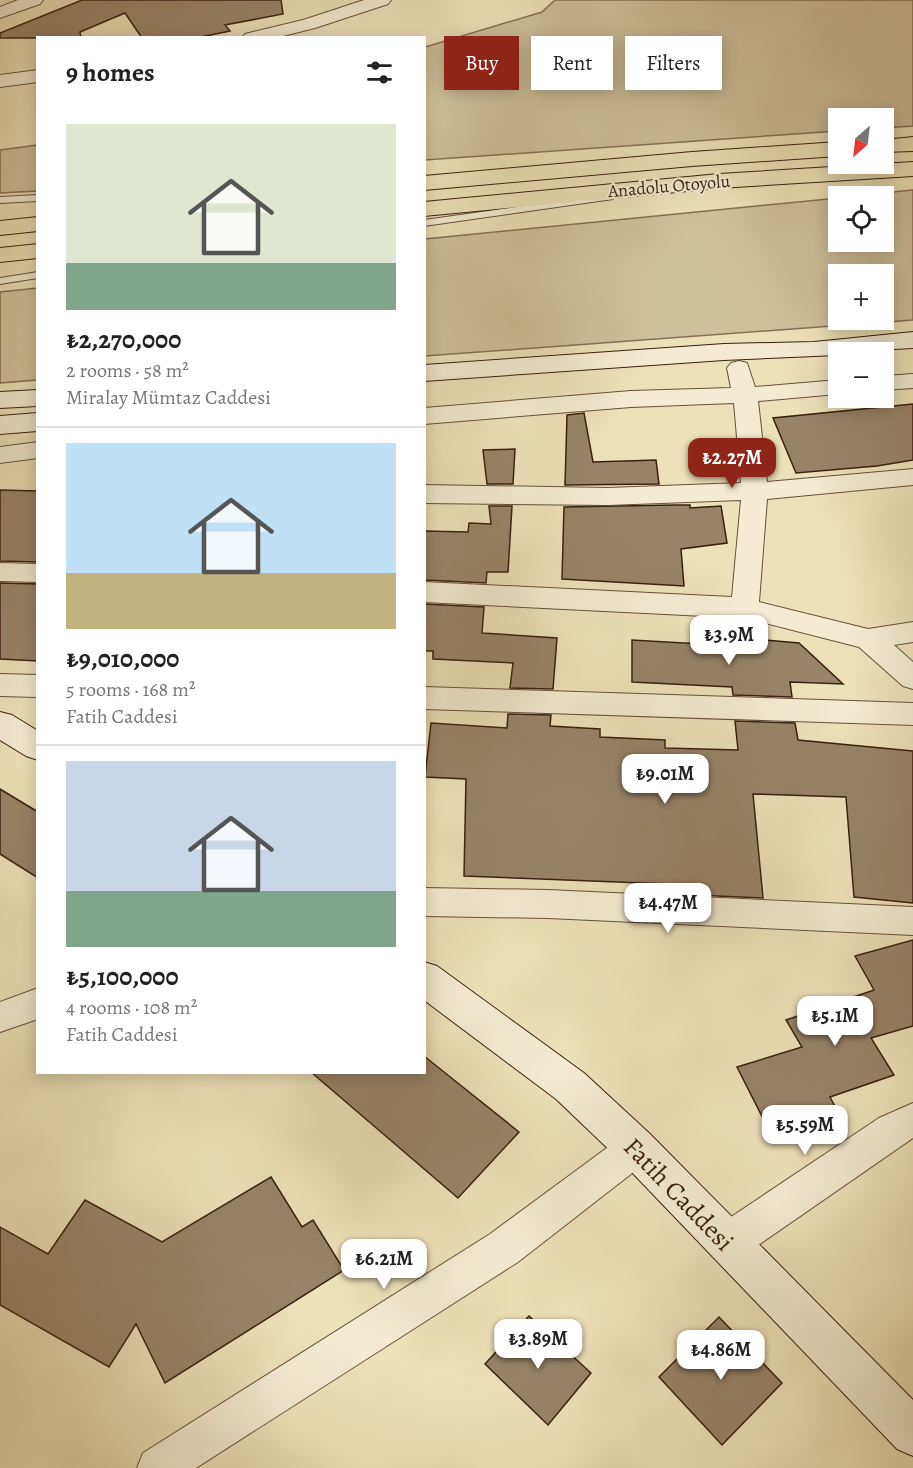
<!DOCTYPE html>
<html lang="en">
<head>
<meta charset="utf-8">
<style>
	:root { --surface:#fff; --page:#f6f6f6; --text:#222; --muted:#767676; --line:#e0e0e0; --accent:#8f2418 }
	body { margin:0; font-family:Alegreya,serif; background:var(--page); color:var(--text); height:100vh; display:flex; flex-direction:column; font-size:22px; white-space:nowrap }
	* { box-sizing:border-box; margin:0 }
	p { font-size:20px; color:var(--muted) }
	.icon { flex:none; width:33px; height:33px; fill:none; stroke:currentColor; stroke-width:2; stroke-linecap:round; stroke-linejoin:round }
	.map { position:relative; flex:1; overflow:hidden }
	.sheet { position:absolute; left:36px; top:36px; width:390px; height:1038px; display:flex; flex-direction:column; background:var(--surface); border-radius:0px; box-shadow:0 3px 15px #0003 }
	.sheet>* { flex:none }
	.guide { position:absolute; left:444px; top:36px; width:378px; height:54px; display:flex; gap:12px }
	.needle { width:39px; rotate:208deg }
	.fabs { position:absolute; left:828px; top:108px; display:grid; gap:12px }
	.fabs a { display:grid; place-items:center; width:66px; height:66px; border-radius:0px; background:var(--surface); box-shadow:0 3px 15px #0003; font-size:30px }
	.price { position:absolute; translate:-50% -51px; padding:0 14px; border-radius:12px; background:#fff; color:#222; font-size:20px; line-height:39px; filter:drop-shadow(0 2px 3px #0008) }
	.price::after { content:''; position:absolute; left:50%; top:36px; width:18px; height:14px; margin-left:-9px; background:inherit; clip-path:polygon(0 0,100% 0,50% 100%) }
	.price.current { background:var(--accent); color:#fff }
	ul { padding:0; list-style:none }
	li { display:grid; align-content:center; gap:12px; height:318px; padding:0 30px }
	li+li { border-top:2px solid var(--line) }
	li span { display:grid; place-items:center; height:186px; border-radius:0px; color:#555 }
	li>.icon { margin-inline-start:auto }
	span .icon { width:108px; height:108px; fill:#fffc; stroke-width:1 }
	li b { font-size:26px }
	h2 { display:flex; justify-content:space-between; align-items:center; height:72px; padding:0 30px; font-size:26px }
	.chip { padding:0 21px; border-radius:0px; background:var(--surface); box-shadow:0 3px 15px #0003; font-size:21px; line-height:54px }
	.chip.current { background:var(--accent); color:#fff }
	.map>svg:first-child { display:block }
	.green { fill:#cfc09c; stroke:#866f56; stroke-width:1.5; fill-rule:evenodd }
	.building { fill:#988368; stroke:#3c1e10; stroke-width:1.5 }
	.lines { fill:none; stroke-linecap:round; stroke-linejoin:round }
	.lane-casing { stroke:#684f3a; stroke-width:2 }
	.street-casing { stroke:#684f3a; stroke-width:2 }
	.secondary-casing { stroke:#3c1e10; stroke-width:2 }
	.highway-casing { stroke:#3c1e10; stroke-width:2 }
	.lane { fill:#f3ecd2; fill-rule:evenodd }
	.street { fill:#f3ecd2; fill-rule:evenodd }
	.secondary { fill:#f3ecd2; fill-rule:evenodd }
	.highway { fill:#ede1b9; fill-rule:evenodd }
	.labels { text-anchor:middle; stroke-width:4.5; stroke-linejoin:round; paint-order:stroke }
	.far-street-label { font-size:18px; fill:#3c1e10; stroke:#f3ecd2 }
	.near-street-label { font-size:26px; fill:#3c1e10; stroke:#f3ecd2 }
</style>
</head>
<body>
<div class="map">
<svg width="913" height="1468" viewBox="0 0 913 1468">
	<rect width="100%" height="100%" fill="#ede1b9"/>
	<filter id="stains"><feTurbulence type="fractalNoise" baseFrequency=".00333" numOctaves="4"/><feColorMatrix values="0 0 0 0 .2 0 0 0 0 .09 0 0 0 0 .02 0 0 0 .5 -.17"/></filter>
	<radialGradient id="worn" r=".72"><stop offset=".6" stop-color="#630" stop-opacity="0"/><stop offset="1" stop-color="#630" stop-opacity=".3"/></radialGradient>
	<!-- green -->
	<g class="green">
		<path d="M555,0H913V126L884,128V118H838V131L425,160V47L542,12Z"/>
		<path d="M37,145V191L0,193V150Z"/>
		<path d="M913,190V320L425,356V239L838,198V242H884V196H853ZM884,274V320H838V274Z"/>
		<path d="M37,288V380L0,383V292Z"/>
	</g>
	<!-- building -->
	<g class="building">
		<path d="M82,0H281L283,14L225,25L230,31L196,38H142L125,13L80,32L81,38H0V33Z"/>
		<path d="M913,404V460L877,466L796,473L773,418Z"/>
		<path d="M584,413L593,462L656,460L659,484L565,485L567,415Z"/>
		<path d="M515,449L513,484H487L483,450Z"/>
		<path d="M0,490L38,491V562L0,561Z"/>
		<path d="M674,505H690V508L721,506L727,543L681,549L684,586L562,579L564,507Z"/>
		<path d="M489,506H512L508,572H487L486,583L424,580V531L468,532L469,523L491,524Z"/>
		<path d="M0,583L38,584V661L0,659Z"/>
		<path d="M424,604L484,607L482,633L557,638L553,689L510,688L513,663L433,659V651H424Z"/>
		<path d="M754,639L799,643L843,684L790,682L792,697L733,695L732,687L632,682V640L755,647Z"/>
		<path d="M508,714L551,715L550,726L600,729V737L665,740V748L738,750L735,721L795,723L798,740L913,751V903L854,897L846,797L753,794L763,898L695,895L694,885L464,876L466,779L425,777L431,723L507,728Z"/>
		<path d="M0,789L38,812V878L0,854Z"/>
		<path d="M913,940V1026L871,1038L894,1075L830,1097L840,1116L773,1138L737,1067L802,1047L786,1020L874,990L855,956Z"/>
		<path d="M424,1056L519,1132L458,1198L311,1072H424Z"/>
		<path d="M271,1177L302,1227L313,1220L344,1270L165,1383L136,1324L109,1367L0,1305V1227L48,1254L85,1200L162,1242Z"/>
		<path d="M529,1316L591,1373L548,1425L485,1364Z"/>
		<path d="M719,1317L782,1383L722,1445L659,1377Z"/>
	</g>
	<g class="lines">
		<!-- lane casing -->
		<g class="lane-casing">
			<g id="lane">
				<path d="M609,194L613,195V199L424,226V220Z"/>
				<path d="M38,195V201L0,203V197Z"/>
				<path d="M38,272V278L0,284V278Z"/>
			</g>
		</g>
		<!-- street casing -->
		<g class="street-casing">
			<g id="street">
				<path d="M18,0H43L40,4L0,18V7Z"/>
				<path d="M364,0H391L388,4L315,28L275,38H242L245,34L303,20Z"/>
				<path d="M38,70V82L0,87V75Z"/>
				<path d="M739,361L747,363L755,387L838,380V394L758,401L767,482L913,469V485L767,499L759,602L868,629L913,622V642L894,645L913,662V689L903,686L859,647L745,618L424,602V582L732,597L741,500L608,505L424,503V485L608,488L741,483L734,403L631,407L424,424V408L631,391L731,388L727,368L731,363Z"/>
				<path d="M913,374V388L884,390V376Z"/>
				<path d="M38,442V458L0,463V447Z"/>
				<path d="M0,563L38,564V582L0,581Z"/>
				<path d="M0,674L38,675V697L0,696Z"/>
				<path d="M424,687L913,703V725L424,709Z"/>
				<path d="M424,888L548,890L913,907V935L548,918L424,916Z"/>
				<path d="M38,988V1019L0,1032V1002Z"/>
				<path d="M913,1103V1138L741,1257L727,1262L713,1257L708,1243L713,1229L879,1118Z"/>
				<path d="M636,1130L649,1136L655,1148L649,1160L518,1262L196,1468H137L143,1453L490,1234L623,1136Z"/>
			</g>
		</g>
		<!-- secondary casing -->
		<g class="secondary-casing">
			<g id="secondary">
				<path d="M913,332V348L838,352V355L724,360L424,381V365L724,344L814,342Z"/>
				<path d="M38,390V406L0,408V392Z"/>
				<path d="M38,413V431L0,434V416Z"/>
				<path d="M0,712L12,715L38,731V760L26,756L0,740Z"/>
				<path d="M424,962L437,966L584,1073L650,1134L913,1400V1456L897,1449L622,1162L556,1099L424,1000Z"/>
			</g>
		</g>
		<!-- highway casing -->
		<g class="highway-casing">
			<g id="highway">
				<path d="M913,137V151L884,152V140Z"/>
				<path d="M838,142V156L692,166L424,190V176L692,152Z"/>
				<path d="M913,162V176L719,188L424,216V202L719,174Z"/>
				<path d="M38,217V231L0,235V221Z"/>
				<path d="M38,244V258L0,262V248Z"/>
			</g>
		</g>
		<!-- lane -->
		<use href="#lane" class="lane"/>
		<!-- street -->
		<use href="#street" class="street"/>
		<!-- secondary -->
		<use href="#secondary" class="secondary"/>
		<!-- highway -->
		<use href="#highway" class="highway"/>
	</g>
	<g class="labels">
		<!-- far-street labels -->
		<g class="far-street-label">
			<text transform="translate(669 186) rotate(-5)" y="6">Anadolu Otoyolu</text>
		</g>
		<!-- near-street labels -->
		<g class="near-street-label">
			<text transform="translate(679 1194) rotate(46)" y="9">Fatih Caddesi</text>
		</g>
	</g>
	<rect width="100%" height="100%" filter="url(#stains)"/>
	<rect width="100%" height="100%" fill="url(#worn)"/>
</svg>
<div class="fabs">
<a><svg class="needle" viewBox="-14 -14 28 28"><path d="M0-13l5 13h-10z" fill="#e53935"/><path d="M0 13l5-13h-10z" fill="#767676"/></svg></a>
<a><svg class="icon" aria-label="locate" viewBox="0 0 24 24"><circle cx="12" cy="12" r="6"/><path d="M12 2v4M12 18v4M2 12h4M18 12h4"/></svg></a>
<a>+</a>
<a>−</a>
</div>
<b class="price current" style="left:732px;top:489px">₺2.27M</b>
<b class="price" style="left:729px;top:666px">₺3.9M</b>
<b class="price" style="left:665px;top:805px">₺9.01M</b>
<b class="price" style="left:668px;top:934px">₺4.47M</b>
<b class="price" style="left:835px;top:1047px">₺5.1M</b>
<b class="price" style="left:805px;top:1156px">₺5.59M</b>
<b class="price" style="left:384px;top:1290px">₺6.21M</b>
<b class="price" style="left:538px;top:1370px">₺3.89M</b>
<b class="price" style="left:721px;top:1381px">₺4.86M</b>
<div class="guide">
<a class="chip current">Buy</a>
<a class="chip">Rent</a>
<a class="chip">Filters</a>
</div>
<section class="sheet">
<h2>9 homes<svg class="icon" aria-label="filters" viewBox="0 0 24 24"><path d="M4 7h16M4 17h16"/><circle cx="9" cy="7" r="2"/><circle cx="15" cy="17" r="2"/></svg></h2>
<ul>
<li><span style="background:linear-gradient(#dfe7d0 75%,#7fa58c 0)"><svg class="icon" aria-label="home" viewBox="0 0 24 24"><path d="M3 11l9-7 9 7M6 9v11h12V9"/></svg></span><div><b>₺2,270,000</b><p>2 rooms · 58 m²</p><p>Miralay Mümtaz Caddesi</p></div></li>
<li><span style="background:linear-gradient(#bfe0f5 70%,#c2b280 0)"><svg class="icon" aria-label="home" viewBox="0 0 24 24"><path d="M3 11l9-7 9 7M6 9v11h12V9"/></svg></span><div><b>₺9,010,000</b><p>5 rooms · 168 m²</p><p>Fatih Caddesi</p></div></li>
<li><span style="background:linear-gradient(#c9d6e8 70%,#7fa58c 0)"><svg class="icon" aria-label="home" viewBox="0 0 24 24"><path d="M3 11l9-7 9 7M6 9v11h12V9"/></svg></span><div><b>₺5,100,000</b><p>4 rooms · 108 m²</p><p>Fatih Caddesi</p></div></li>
</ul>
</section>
</div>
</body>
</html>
